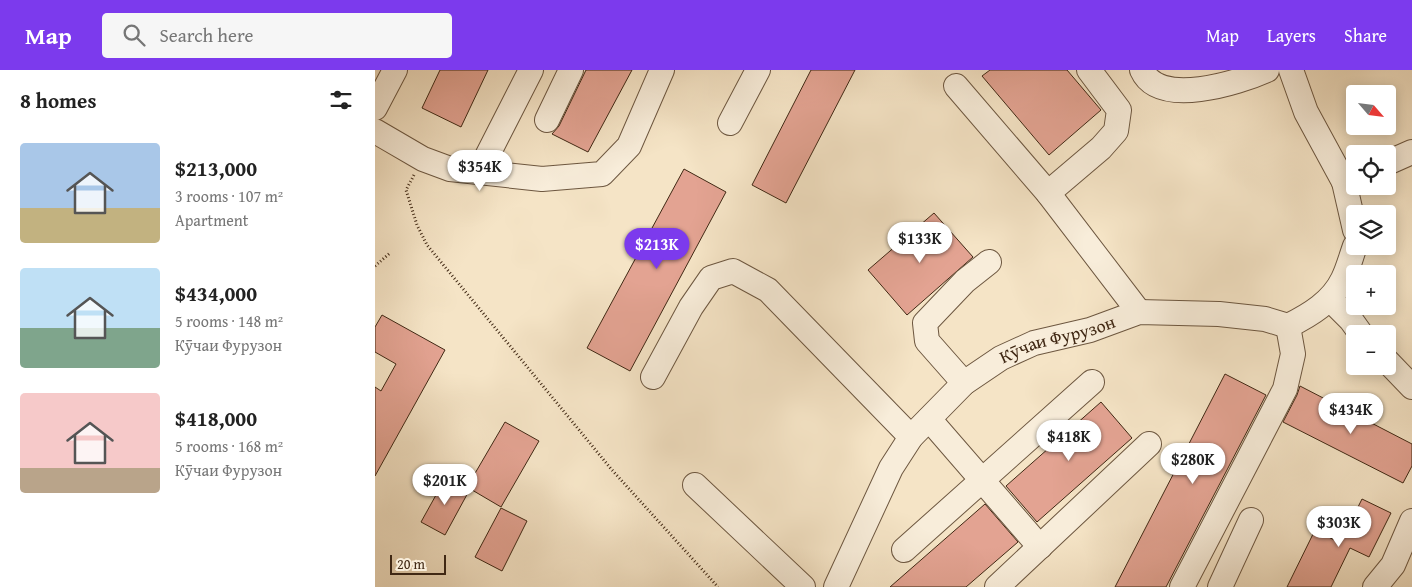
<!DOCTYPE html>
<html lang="en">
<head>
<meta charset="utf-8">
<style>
	:root { --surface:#fff; --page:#f6f6f6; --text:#222; --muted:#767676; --accent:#7c3aed }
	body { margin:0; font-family:"Gentium Book Plus",serif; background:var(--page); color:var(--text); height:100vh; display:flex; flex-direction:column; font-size:19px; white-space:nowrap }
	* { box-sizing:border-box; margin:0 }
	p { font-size:16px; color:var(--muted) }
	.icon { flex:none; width:28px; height:28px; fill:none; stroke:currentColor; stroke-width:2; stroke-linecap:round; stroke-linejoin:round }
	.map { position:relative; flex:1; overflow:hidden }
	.side { display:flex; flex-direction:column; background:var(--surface); width:375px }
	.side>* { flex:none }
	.needle { width:32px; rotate:118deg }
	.fabs { position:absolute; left:971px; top:15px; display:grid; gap:10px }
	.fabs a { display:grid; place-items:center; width:50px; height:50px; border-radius:5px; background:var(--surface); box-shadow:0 2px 12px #0003; font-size:25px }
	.scale { position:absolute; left:15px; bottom:12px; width:56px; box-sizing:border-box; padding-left:5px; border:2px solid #402814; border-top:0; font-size:14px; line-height:18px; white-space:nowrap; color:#402814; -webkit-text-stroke:4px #f8edda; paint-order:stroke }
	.price { position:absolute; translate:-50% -42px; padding:0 11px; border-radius:18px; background:#fff; color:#222; font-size:16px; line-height:32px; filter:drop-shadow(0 1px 2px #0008) }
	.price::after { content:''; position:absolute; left:50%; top:30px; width:15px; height:11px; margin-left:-8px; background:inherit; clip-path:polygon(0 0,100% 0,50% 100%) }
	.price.selected { background:var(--accent); color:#fff }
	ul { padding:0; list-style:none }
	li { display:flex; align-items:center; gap:15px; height:125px; padding:0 20px }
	li span { display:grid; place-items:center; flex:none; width:140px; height:100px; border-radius:5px; color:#555 }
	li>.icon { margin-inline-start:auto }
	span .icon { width:60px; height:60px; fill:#fffc; stroke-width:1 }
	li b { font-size:21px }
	h2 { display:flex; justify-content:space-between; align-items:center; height:60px; padding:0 20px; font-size:21px }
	header { display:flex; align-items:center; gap:30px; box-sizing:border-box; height:70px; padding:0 25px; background:var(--accent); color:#fff }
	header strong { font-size:24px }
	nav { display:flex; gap:28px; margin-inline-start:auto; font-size:18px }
	.search { width:350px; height:45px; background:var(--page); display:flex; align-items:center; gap:12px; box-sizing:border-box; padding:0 18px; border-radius:5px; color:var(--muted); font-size:19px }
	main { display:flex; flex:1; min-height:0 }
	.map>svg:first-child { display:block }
	.building { fill:#e3a392; stroke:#402814 }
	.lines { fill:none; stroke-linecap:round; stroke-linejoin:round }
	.minor-casing { stroke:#6d5740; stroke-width:26 }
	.path { stroke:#402814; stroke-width:3; stroke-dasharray:1 2.5; stroke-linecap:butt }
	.minor { stroke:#f8edda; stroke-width:24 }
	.labels { text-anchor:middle; stroke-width:4.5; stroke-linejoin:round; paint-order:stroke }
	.street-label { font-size:18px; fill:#402814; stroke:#f8edda }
</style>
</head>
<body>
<header>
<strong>Map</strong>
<div class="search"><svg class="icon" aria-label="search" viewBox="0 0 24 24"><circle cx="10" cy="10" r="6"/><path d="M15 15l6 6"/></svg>Search here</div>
<nav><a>Map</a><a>Layers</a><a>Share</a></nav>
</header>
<main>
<section class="side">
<h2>8 homes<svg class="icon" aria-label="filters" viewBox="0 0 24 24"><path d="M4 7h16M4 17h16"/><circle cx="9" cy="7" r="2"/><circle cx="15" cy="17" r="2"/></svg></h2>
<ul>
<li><span style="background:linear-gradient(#a9c7e8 65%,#c2b280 0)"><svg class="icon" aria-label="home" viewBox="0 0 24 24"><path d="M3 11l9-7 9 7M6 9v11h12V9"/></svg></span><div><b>$213,000</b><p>3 rooms · 107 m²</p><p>Apartment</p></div></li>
<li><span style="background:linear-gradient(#bfe0f5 60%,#7fa58c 0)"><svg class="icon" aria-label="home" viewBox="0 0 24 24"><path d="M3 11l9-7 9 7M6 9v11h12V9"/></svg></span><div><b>$434,000</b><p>5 rooms · 148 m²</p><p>Кӯчаи Фурузон</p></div></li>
<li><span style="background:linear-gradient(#f6c9c9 75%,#b9a48a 0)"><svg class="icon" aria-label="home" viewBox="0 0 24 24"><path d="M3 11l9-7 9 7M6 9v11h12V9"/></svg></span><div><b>$418,000</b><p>5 rooms · 168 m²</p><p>Кӯчаи Фурузон</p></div></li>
</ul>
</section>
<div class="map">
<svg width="1037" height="517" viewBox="0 0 1037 517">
	<rect width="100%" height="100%" fill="#f5e4c6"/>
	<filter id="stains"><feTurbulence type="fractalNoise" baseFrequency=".004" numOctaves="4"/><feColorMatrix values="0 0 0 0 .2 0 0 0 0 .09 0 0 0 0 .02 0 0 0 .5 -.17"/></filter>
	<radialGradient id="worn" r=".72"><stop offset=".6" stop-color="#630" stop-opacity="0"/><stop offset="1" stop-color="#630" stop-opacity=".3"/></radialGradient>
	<!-- building -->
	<g class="building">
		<path d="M65,0H113L86,57L47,38Z"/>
		<path d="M211,0H257L213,82L177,64L184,56Z"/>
		<path d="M436,0H480L411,133L377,115Z"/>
		<path d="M615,0H692L726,40L674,85L607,6Z"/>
		<path d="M309,99L351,122L255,301L212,278Z"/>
		<path d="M559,143L598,187L532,245L493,200Z"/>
		<path d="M7,245L70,280L0,406V317L6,321L21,294L0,282V257Z"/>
		<path d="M850,304L891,325L791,517H740Z"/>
		<path d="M925,316L1037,374V396L1028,413L908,352L922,325Z"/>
		<path d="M726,332L757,368L662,452L631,416Z"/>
		<path d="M130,352L164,371L126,437L92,417Z"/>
		<path d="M71,407L95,419L70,465L46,452Z"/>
		<path d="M987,429L1016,443L994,487L975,478L956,517H912L940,460L965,473Z"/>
		<path d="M610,434L643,472L591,517H515Z"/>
		<path d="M126,438L152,451L127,501L100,487Z"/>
	</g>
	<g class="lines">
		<!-- minor casing -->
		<g class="minor-casing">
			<g id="minor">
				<path d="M767,0C784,38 863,13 892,0"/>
				<path d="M916,0L931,42L969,112"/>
				<path d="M581,16L673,123L764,242"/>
				<path d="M0,38L20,0"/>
				<path d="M172,50L196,0"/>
				<path d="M355,53L383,0"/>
				<path d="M0,61L48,89L75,99L167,109L227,104L254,76L287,0"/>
				<path d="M1012,93L1037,82"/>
				<path d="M104,102L156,0"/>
				<path d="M980,108L969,112L980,160"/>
				<path d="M673,123L726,78L741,61L744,40L714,0"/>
				<path d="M955,229L976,250L986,264"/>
				<path d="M1012,291L1037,317"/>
				<path d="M278,307L316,237L336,208L358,201L393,220L536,367"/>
				<path d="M589,313L552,271L550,253L590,211L614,192"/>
				<path d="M554,349L665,477"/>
				<path d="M320,415L428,517"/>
				<path d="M529,480L717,312"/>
				<path id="s1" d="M461,517L516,398L536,367L589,313L626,288L659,273L715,260L764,242L844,244L890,249L913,256C935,245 957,232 968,209C973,199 976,187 980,176"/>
				<path d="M622,517L774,374"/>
				<path d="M807,517L910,319L918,284L913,256"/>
				<path d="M845,517L876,450"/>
				<path d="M1000,517L1018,495L1037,451"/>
			</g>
		</g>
		<!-- path -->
		<g class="path">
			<path d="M39,105L31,120L42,155L52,175L237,400L343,517"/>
			<path d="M0,196L15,183"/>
		</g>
		<!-- minor -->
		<use href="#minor" class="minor"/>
	</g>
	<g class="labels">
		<!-- street labels -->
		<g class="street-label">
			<text dy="6" stroke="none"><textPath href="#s1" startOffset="348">Кӯчаи Фурузон</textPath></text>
		</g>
	</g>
	<rect width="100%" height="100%" filter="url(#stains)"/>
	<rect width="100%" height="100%" fill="url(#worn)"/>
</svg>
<div class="fabs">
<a><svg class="needle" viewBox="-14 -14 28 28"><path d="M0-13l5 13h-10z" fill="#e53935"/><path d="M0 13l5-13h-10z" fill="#767676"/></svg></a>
<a><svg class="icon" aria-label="locate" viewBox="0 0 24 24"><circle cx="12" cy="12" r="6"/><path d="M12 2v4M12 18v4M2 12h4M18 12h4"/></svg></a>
<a><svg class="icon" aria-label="layers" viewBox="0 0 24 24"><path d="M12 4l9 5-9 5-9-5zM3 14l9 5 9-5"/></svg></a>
<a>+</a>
<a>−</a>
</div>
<div class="scale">20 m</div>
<b class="price" style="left:105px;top:122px">$354K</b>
<b class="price" style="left:545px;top:194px">$133K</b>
<b class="price selected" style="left:282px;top:200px">$213K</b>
<b class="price" style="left:976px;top:365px">$434K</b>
<b class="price" style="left:694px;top:392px">$418K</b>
<b class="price" style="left:818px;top:415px">$280K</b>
<b class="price" style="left:70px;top:436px">$201K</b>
<b class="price" style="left:964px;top:478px">$303K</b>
</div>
</main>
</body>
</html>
